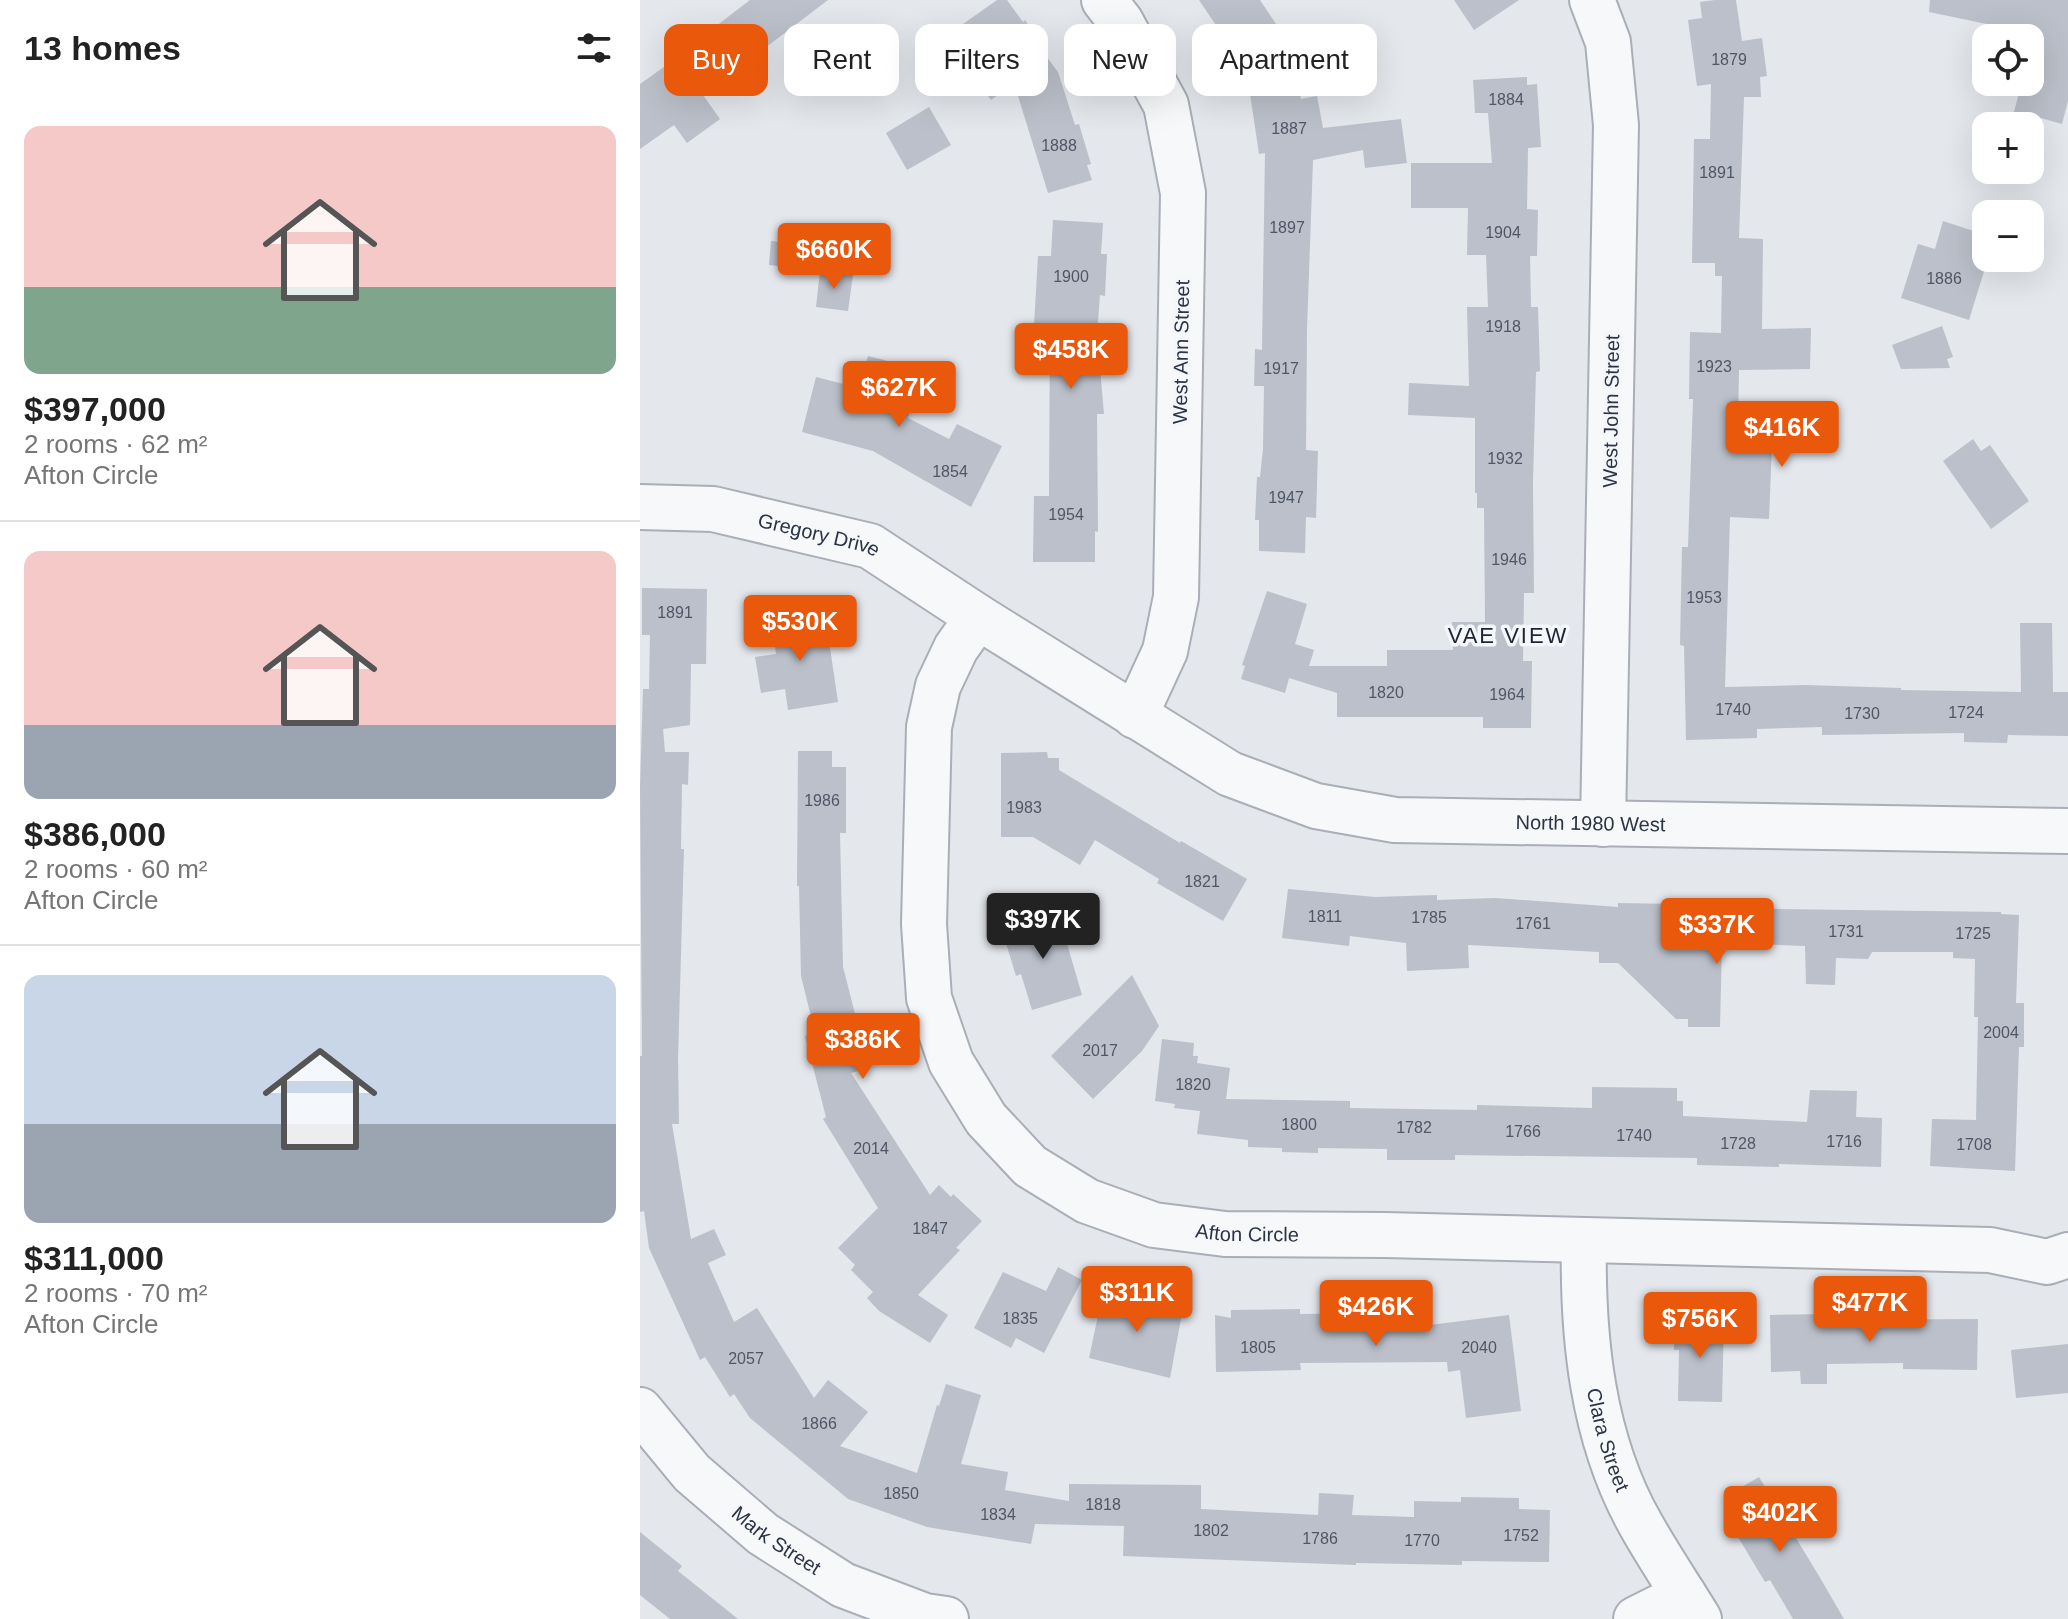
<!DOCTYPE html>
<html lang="en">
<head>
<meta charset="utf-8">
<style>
	:root { --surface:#fff; --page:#f6f6f6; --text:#222; --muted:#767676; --line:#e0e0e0; --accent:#ea580c }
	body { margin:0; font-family:Helvetica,sans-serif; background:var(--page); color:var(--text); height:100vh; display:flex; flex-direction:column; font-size:30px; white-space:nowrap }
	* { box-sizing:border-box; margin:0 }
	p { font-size:26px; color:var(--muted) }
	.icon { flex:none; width:44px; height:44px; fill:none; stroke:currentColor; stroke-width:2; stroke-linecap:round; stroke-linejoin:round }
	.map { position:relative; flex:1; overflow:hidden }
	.details { display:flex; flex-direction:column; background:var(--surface); width:640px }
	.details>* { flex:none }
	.hud { position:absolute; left:24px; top:24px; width:760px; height:72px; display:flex; gap:16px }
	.controls { position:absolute; left:1332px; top:24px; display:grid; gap:16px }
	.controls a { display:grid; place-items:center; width:72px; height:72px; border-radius:16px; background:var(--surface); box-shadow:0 8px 32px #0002; font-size:40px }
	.price { position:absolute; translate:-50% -68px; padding:0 18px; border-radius:8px; background:var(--accent); color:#fff; font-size:26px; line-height:52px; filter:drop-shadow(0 2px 4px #0008) }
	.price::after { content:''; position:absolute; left:50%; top:48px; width:24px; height:18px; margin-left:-12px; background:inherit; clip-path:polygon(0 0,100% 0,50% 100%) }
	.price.active { background:#222; color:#fff }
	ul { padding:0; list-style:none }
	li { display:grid; align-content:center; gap:16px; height:424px; padding:0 24px }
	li+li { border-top:2px solid var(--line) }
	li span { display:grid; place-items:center; height:248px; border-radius:16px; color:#555 }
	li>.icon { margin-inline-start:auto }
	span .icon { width:144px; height:144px; fill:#fffc; stroke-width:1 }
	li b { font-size:34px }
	h2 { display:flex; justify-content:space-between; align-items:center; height:96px; padding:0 24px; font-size:34px }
	.pill { padding:0 28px; border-radius:16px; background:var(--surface); box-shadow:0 8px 32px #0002; font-size:28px; line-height:72px }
	.pill.active { background:var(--accent); color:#fff }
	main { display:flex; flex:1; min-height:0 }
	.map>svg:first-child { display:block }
	.building { fill:#bbc0ca }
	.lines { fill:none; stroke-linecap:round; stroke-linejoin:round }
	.minor-casing { stroke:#a9aeb7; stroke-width:48 }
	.minor { stroke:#f7f8fa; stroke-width:44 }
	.labels { text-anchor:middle; stroke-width:7; stroke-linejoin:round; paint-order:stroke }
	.number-label { font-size:16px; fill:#4f5766 }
	.street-label { font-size:20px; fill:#2b3445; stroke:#f4f6f9 }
	.neighbourhood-label { font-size:22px; letter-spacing:2px; fill:#1d2536; stroke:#f4f6f9 }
</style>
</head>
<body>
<main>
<section class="details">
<h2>13 homes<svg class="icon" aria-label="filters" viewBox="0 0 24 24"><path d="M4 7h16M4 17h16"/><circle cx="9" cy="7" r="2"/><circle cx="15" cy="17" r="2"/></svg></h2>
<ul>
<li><span style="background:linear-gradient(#f6c9c9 65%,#7fa58c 0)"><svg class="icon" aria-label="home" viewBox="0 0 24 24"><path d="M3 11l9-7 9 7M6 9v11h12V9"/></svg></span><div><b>$397,000</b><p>2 rooms · 62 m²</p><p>Afton Circle</p></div></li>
<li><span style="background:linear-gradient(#f6c9c9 70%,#9aa5b1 0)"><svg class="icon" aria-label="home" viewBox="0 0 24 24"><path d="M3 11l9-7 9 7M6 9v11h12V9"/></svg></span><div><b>$386,000</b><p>2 rooms · 60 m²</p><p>Afton Circle</p></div></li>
<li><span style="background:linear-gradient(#c9d6e8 60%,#9aa5b1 0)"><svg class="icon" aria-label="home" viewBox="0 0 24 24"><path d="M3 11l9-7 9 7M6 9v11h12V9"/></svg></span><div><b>$311,000</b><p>2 rooms · 70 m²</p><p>Afton Circle</p></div></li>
</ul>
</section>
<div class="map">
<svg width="1428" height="1619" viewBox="0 0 1428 1619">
	<rect width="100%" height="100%" fill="#e4e7ec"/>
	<!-- building -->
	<g class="building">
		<path d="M110,0H188L63,95L80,119L47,143L34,125L0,149V84L55,45L54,43Z"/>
		<path d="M357,0H367L383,22L385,20L406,50L403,52L418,72L435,125L439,124L451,164L447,165L452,180L408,193L374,83L351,100L325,64L336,56L326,41L332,37L323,24Z"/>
		<path d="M559,0H620L640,30L598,58Z"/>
		<path d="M814,0H879L834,30Z"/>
		<path d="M1075,0H1096L1102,41L1122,38L1127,76L1120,77L1121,97H1104L1099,238L1123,239L1122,329L1171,328L1170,369L1099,370L1098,421L1133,420L1129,519L1090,517L1085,687L1165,685L1261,688V690L1381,692L1380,623H1412L1413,692H1428V736L1368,735L1367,743L1324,742V733L1182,735V727L1117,729V738L1046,740L1044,646L1040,645L1042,547H1048L1053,399H1049L1050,332L1081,333L1082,276H1075V263H1052L1054,139H1070L1071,84L1057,86L1048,20L1062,18L1060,2Z"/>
		<path d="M1290,0H1428V101L1422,124L1401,118L1398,130L1390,126L1371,123L1382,82H1390V33L1289,12Z"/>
		<path d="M887,77V85L897,84L901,147L888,148L887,209L898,210L897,256H890L891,307H898L900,371L896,372L893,482L894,593H884L883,661H892L891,728H843V717H697V693L649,678L645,693L601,679L605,666L602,665L627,591L667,604L655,644L674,650L669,666H747V650H813L812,622H845L844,508H837V493H835V418L768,415L769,383L829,386L827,307H848L846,255H827L828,208H771V163H852L848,113H835L833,80Z"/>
		<path d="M657,78L661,99L677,96L683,128L761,119L767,163L725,168L723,150L673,160L667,330L666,450L678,451L676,518L666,517L665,553L619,551V520H615L617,477H620L623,449L624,386H614L615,349L622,350L625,153L619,154L609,87Z"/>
		<path d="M289,107L311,145L267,170L246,133Z"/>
		<path d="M413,220L463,223L461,254H467L465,296L460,295L457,334L464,414H457L458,532L455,531V562H393L394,496H409L410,326L394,325L398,256H411Z"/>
		<path d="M1303,221L1346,235V265L1329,320L1261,298L1278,244L1295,249Z"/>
		<path d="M131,241L165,244L164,269L129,265Z"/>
		<path d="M180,271L213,275L208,311L176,307Z"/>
		<path d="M1302,326L1313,357L1307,359L1310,368L1261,369L1252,345Z"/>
		<path d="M228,356L280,369L268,418L309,439L317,424L362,446L331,507L233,451L162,432L176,377L219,388Z"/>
		<path d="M1333,439L1341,451L1350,445L1389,501L1351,529L1303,461Z"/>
		<path d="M2,588L67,589L66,664H51L50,725L23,729L25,752H49L48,785L42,784L41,849H44L38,1059L39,1124H32L51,1239L74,1229L86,1255L68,1263L94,1322L117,1308L174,1398L188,1380L228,1412L200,1446L277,1473L297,1405L299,1406L306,1384L341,1395L321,1464L368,1472L365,1490L429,1501V1484L561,1485V1509L678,1515L679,1493L714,1495L712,1515L774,1517V1501L821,1502V1497L879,1498V1509L910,1510L909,1562L822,1561V1565L716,1563V1565L483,1556L484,1526L395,1524L391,1544L287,1527L208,1499L110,1418L94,1394L90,1397L65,1357L60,1360L9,1248L4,1211L0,1212V1056H2L0,787L3,689H9L10,635H2Z"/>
		<path d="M185,614L198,702L148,710L145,689L121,693L115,657L136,654L132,622Z"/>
		<path d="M158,751H192V767H206V833H200L203,967L229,1068L211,1073L290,1195L299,1185L311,1197L313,1194L342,1221L316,1248L320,1250L278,1295L308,1315L290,1343L239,1311L227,1298L233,1292L211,1270L215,1265L198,1248L238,1208L183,1119L186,1117L165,1036L175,1033L161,976L159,886H157Z"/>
		<path d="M407,752L408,758H419V770L540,843L541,841L607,879L583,921L517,883L519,879L455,840L440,865L393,837H361V753Z"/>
		<path d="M648,889L735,897L797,895V900L855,898L978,907V903L1038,904L1139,909L1361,912V914L1379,915L1376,1003H1384V1047H1379L1375,1171L1290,1166L1292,1119L1336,1120L1338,1017H1334L1335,959L1313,958V952H1232L1228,959L1196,958L1195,985L1166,984L1165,946L1082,943L1080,1027H1048V1019H1036L978,963H959V952L828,945L829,968L767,971L766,943L710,936L709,946L642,938Z"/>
		<path d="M418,913L442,995L392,1010L381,974L376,976L362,930Z"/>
		<path d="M492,975L519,1026L502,1051L453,1099L411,1056Z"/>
		<path d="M522,1039L554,1043L553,1056H558L557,1063L590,1068L586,1099L710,1101V1108L837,1110V1105L952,1108V1087L1037,1088V1101H1043V1116L1167,1122L1170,1090L1217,1091L1216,1117L1242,1118L1241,1167L1139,1164V1167L1057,1165V1158L815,1155V1160H747V1149L678,1148V1153L642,1152V1148L608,1147V1140L557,1134L560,1111L534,1108L535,1104L515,1101Z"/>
		<path d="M418,1267L442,1280L404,1353L376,1338L371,1348L334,1328L363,1272L406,1291Z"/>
		<path d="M463,1292L543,1308L530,1378L449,1358Z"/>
		<path d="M660,1309V1314L745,1313L746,1316H766V1328L869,1315L881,1411L826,1418L820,1370L808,1372L807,1362L660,1363L661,1370L576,1372L575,1315L591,1318V1310Z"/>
		<path d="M1190,1314V1320L1338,1319L1337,1370L1263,1369V1363L1187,1364V1384H1161L1160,1371L1131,1372L1130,1315Z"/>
		<path d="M1034,1320L1084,1321L1082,1402L1038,1401L1039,1350H1034Z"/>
		<path d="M1428,1344V1393L1376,1398L1371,1350Z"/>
		<path d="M1119,1477L1179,1576L1204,1619H1153L1130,1580L1125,1582L1092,1527L1100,1522L1085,1497Z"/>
		<path d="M0,1532L42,1566L38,1571L98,1619H30L0,1595Z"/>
	</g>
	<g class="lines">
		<!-- minor casing -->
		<g class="minor-casing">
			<g id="minor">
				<path d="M464,0L481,22L526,105L543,193L536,597L525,651L495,716"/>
				<path d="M952,0L968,42L976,125L963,824"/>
				<path id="s1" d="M0,507L73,509L230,546L338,617L590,774L676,806L755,820L1428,831"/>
				<path id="s2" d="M338,617L316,648L298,686L289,727L284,924L289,998L311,1062L346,1119L390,1166L447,1201L514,1225L585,1234L745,1235L1350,1250L1407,1262L1428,1255"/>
				<path id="s3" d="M944,1240C942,1336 952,1439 1001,1525C1019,1557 1040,1588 1059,1619"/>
				<path id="s4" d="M0,1410L52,1473L123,1534L203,1585L285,1616L306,1619"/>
				<path d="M996,1619L1044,1595"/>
			</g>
		</g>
		<!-- minor -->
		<use href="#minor" class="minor"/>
	</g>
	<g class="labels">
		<!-- number labels -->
		<g class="number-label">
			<text x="1089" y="65">1879</text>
			<text x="866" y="105">1884</text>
			<text x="649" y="134">1887</text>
			<text x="419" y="151">1888</text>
			<text x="1077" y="178">1891</text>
			<text x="647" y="233">1897</text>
			<text x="863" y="238">1904</text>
			<text x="431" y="282">1900</text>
			<text x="1304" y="284">1886</text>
			<text x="863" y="332">1918</text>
			<text x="1074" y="372">1923</text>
			<text x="641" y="374">1917</text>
			<text x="865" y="464">1932</text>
			<text x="310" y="477">1854</text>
			<text x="646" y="503">1947</text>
			<text x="426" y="520">1954</text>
			<text x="869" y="565">1946</text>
			<text x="1064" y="603">1953</text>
			<text x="35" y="618">1891</text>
			<text x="746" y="698">1820</text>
			<text x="867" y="700">1964</text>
			<text x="1093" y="715">1740</text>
			<text x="1326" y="718">1724</text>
			<text x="1222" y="719">1730</text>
			<text x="182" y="806">1986</text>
			<text x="384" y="813">1983</text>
			<text x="562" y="887">1821</text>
			<text x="685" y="922">1811</text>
			<text x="789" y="923">1785</text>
			<text x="893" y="929">1761</text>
			<text x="1206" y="937">1731</text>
			<text x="1333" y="939">1725</text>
			<text x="1361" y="1038">2004</text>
			<text x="460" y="1056">2017</text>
			<text x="553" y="1090">1820</text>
			<text x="659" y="1130">1800</text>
			<text x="774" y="1133">1782</text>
			<text x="883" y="1137">1766</text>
			<text x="994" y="1141">1740</text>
			<text x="1204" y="1147">1716</text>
			<text x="1098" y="1149">1728</text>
			<text x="1334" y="1150">1708</text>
			<text x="231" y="1154">2014</text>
			<text x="290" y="1234">1847</text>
			<text x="380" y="1324">1835</text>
			<text x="618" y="1353">1805</text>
			<text x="839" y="1353">2040</text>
			<text x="106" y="1364">2057</text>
			<text x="179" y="1429">1866</text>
			<text x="261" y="1499">1850</text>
			<text x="463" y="1510">1818</text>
			<text x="358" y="1520">1834</text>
			<text x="571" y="1536">1802</text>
			<text x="881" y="1541">1752</text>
			<text x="680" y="1544">1786</text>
			<text x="782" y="1546">1770</text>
		</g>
		<!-- street labels -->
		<g class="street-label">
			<text transform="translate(541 352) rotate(-89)" y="7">West Ann Street</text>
			<text transform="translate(971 411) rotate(-89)" y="7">West John Street</text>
			<text dy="7" stroke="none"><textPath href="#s1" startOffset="182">Gregory Drive</textPath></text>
			<text dy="7" stroke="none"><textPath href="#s1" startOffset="1028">North 1980 West</textPath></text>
			<text dy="7" stroke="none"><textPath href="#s2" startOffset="824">Afton Circle</textPath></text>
			<text dy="7" stroke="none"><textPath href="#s3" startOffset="202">Clara Street</textPath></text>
			<text dy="7" stroke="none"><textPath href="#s4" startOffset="190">Mark Street</textPath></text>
		</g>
		<!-- neighbourhood labels -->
		<g class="neighbourhood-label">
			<text x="868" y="643">VAE VIEW</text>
		</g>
	</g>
</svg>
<div class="controls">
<a><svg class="icon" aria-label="locate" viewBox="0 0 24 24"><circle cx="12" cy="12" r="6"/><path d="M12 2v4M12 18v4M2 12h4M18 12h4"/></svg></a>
<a>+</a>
<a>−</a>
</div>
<b class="price" style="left:194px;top:291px">$660K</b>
<b class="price" style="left:431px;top:391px">$458K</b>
<b class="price" style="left:259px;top:429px">$627K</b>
<b class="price" style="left:1142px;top:469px">$416K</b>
<b class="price" style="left:160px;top:663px">$530K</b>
<b class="price active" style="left:403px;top:961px">$397K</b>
<b class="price" style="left:1077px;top:966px">$337K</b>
<b class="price" style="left:223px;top:1081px">$386K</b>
<b class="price" style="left:497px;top:1334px">$311K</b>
<b class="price" style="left:1230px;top:1344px">$477K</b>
<b class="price" style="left:736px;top:1348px">$426K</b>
<b class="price" style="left:1060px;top:1360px">$756K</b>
<b class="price" style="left:1140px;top:1554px">$402K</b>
<div class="hud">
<a class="pill active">Buy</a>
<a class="pill">Rent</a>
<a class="pill">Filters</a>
<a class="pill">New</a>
<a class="pill">Apartment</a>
</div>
</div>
</main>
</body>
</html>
